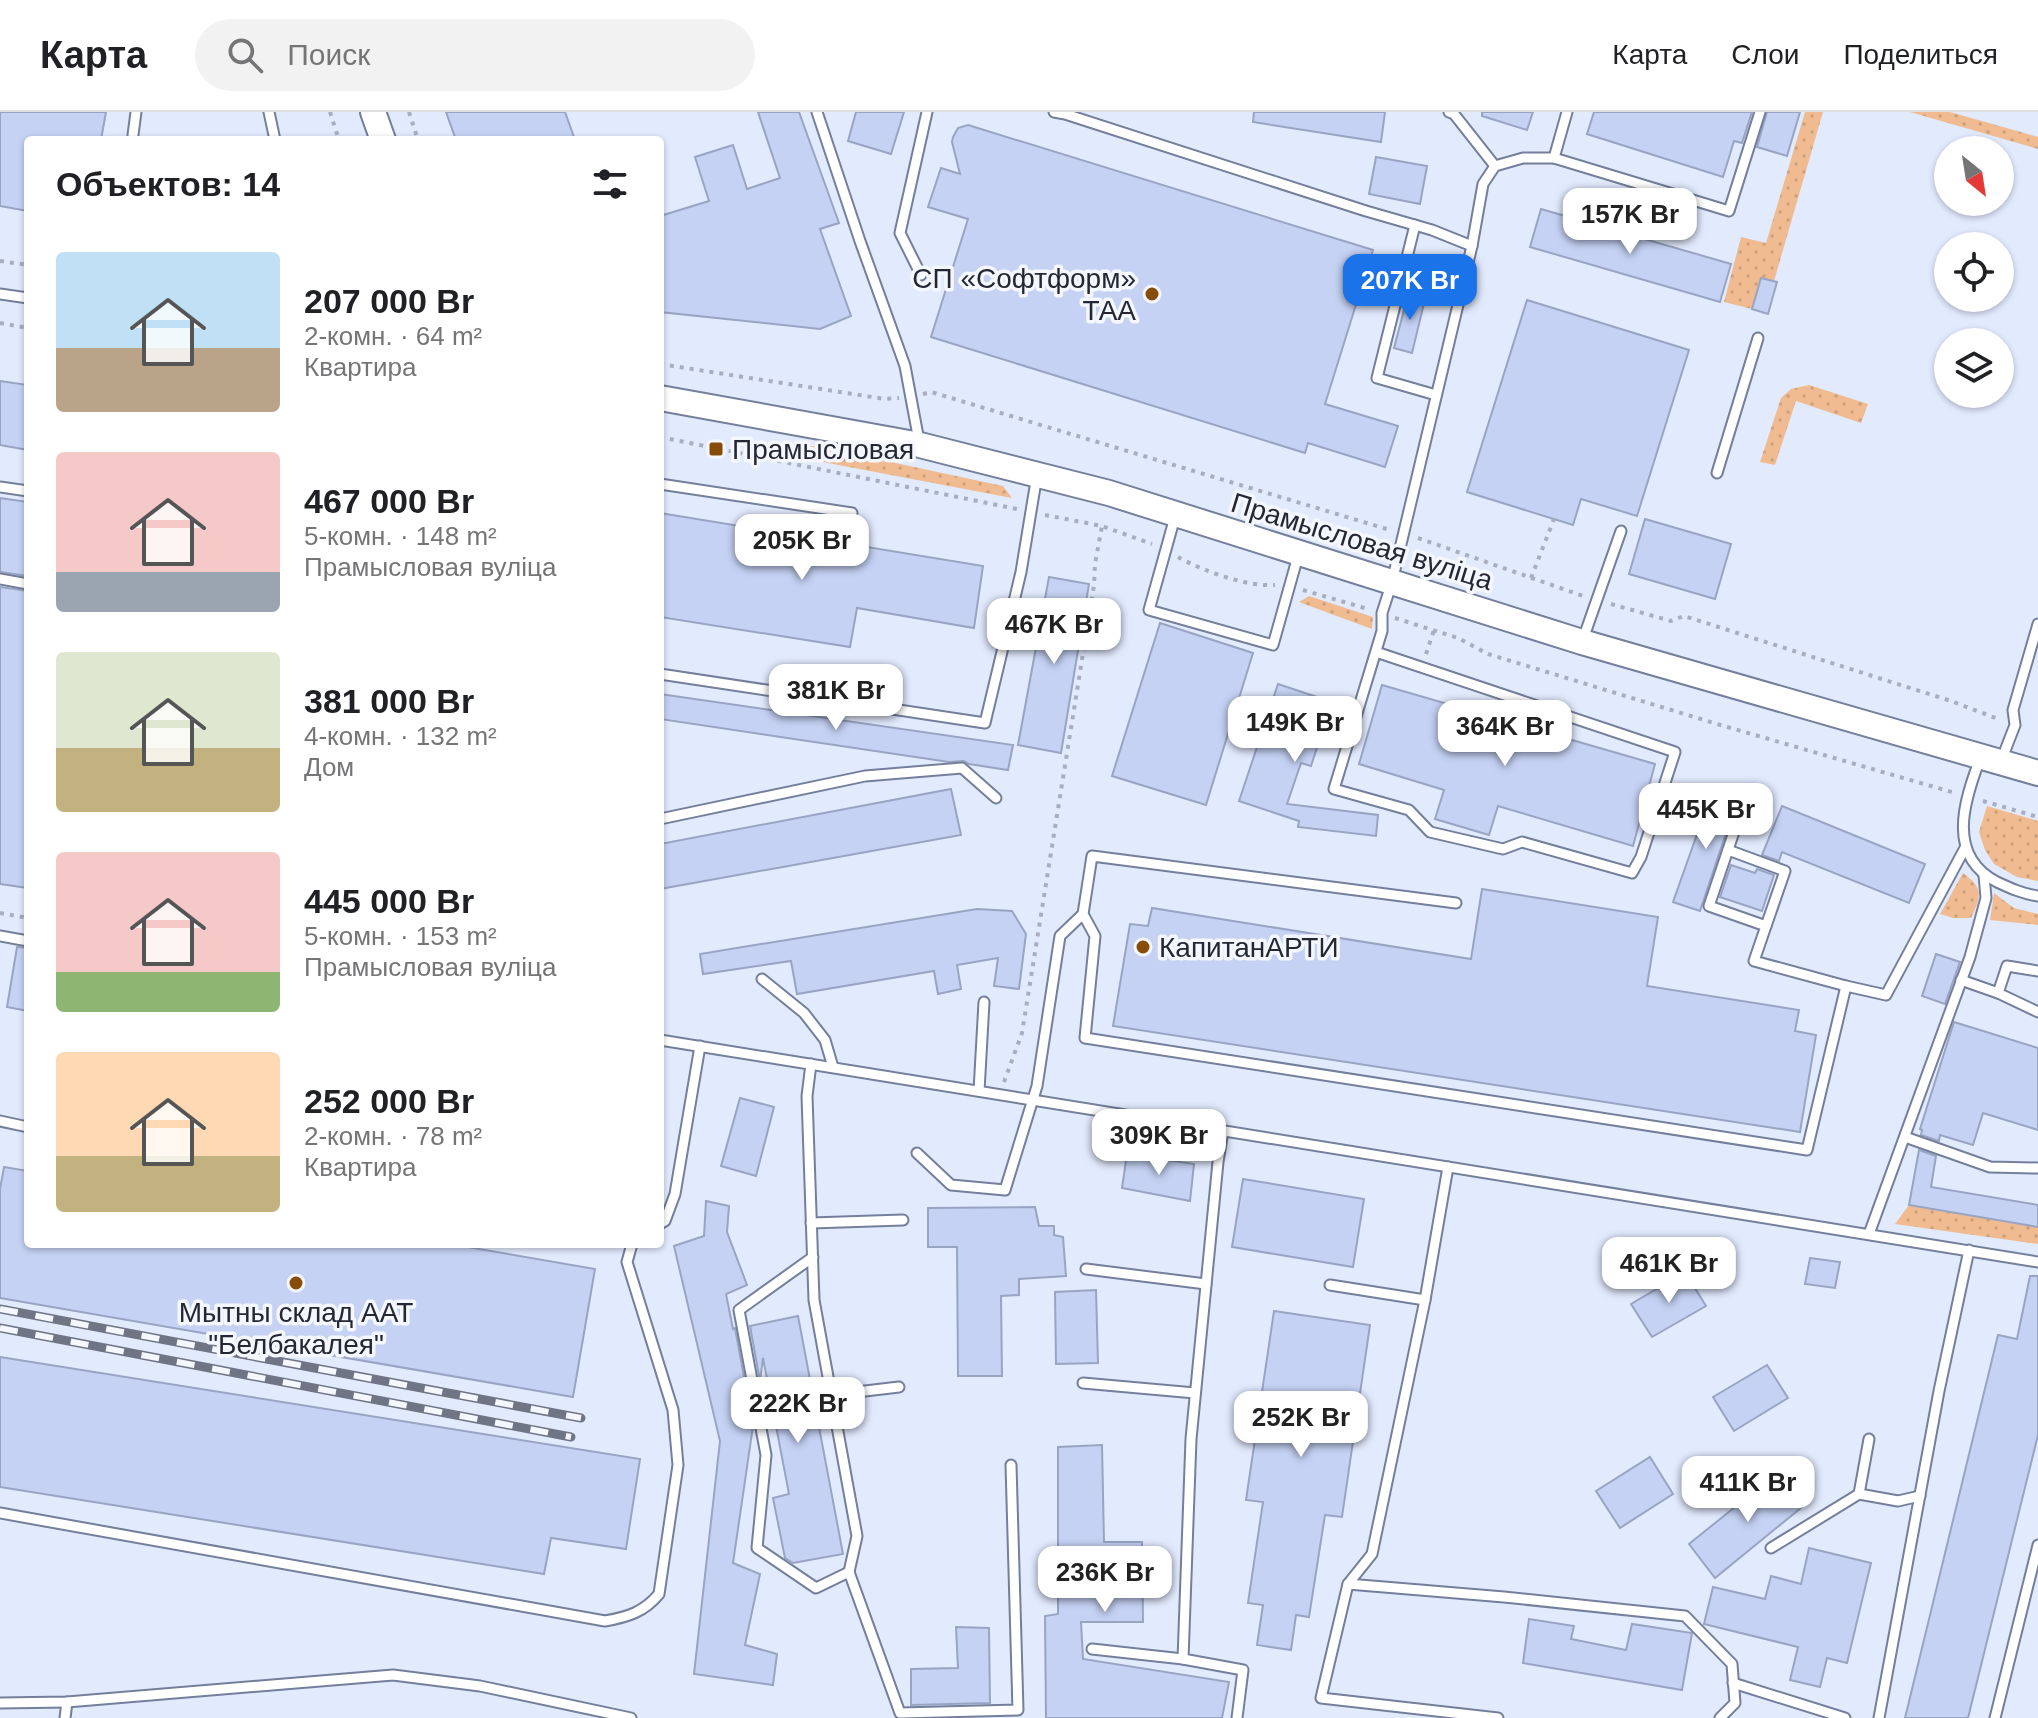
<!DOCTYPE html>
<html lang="ru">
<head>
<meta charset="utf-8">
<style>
	:root { --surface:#fff; --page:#f2f2f2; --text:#202124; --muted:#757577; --line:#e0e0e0; --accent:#1a73e8 }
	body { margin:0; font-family:Helvetica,sans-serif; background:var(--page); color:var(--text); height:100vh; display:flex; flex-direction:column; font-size:30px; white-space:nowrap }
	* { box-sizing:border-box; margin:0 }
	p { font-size:26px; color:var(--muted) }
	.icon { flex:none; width:44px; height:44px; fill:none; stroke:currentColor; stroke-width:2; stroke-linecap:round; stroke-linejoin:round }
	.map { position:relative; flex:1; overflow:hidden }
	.sheet { position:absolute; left:24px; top:24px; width:640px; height:1112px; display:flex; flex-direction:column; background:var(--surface); border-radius:8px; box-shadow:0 2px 6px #0004 }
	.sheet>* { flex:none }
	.needle { width:52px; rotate:150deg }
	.fabs { position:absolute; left:1934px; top:24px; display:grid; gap:16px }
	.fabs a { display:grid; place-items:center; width:80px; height:80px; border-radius:50%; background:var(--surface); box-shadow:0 2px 6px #0004; font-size:40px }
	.price { position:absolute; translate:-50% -68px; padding:0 18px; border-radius:16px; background:#fff; color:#222; font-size:26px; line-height:52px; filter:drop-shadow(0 2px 4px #0008) }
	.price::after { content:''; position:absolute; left:50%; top:48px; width:24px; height:18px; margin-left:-12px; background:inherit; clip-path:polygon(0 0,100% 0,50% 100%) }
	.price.on { background:var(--accent); color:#fff }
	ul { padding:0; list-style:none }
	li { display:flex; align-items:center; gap:24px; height:200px; padding:0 32px }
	li span { display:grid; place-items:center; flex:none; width:224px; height:160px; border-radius:8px; color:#555 }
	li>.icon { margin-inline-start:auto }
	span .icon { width:96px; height:96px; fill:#fffc; stroke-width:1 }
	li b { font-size:34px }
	h2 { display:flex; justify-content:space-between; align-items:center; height:96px; padding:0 32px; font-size:34px }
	header { display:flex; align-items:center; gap:48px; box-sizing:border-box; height:112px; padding:0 40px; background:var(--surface); border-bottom:2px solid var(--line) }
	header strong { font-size:38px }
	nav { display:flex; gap:44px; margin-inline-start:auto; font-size:28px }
	.search { width:560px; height:72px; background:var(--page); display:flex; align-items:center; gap:20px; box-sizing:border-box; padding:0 28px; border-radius:44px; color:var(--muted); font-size:30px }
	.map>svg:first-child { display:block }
	.green { fill:url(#green-dots) }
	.building { fill:#c5d2f4; stroke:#98a4c2; stroke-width:2 }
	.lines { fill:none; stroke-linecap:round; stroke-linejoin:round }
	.lane-casing { stroke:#737f9b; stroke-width:13 }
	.secondary-casing { stroke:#737f9b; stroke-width:28 }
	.path { stroke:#a8aec0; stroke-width:4; stroke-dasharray:4 6; stroke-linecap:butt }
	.lane { stroke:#fff; stroke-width:9 }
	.secondary { stroke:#fff; stroke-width:24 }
	.rail-casing { stroke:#6f7584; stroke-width:9 }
	.rail { stroke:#f5f7fe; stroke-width:6; stroke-dasharray:18; stroke-linecap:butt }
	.poi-dot { fill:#874c07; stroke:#f5f7fe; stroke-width:3 }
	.labels { text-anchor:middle; stroke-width:7; stroke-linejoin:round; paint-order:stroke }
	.poi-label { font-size:28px; fill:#242834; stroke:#f5f7fe; text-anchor:start }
	.street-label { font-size:28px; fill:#242834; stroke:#f5f7fe }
</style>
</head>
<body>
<header>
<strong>Карта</strong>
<div class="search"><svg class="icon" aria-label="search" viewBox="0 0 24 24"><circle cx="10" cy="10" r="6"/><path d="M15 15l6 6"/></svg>Поиск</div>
<nav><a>Карта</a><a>Слои</a><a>Поделиться</a></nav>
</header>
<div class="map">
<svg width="2038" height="1606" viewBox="0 0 2038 1606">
	<defs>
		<pattern id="green-dots" width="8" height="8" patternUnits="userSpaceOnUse" patternTransform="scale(2)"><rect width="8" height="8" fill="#f0bb90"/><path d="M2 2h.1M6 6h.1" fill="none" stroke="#cea17d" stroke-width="1.8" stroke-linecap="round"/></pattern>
	</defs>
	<rect width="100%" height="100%" fill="#e2eafe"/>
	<!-- green -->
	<g class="green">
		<path d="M1805,0H1823L1774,169L1761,166L1752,197L1724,190L1741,125L1766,131Z"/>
		<path d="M1910,0H1950L2038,25V37Z"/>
		<path d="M1809,273L1868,292L1861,311L1796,289L1775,353L1760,350L1781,286L1791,277Z"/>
		<path d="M816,334L1003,374L1012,386L749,336Z"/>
		<path d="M1309,484L1373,505L1372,517L1299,490Z"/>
		<path d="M1987,694L2038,709V769L2017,765L1994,752L1985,738L1979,720Z"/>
		<path d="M1963,761C1984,776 1981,785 1971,806H1953L1940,802Z"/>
		<path d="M1994,781L2014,796L2038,802V813L1990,808Z"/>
		<path d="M1909,1093L2038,1115V1132L1895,1112Z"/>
	</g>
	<!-- building -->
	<g class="building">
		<path d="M0,0H106L101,28H28V99L0,94Z"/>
		<path d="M446,0H565L575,28H456Z"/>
		<path d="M758,0H799L839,111L820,117L851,204L820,217L660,200V104L709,89L695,45L733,33L747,77L780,66Z"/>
		<path d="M856,0H904L891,42L848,29Z"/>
		<path d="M1254,0H1385L1381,30L1253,10Z"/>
		<path d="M1482,0H1533L1527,18L1482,4Z"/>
		<path d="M1594,0H1752L1742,31L1734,29L1723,65L1587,22Z"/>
		<path d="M1767,0H1800L1787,44L1757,35Z"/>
		<path d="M968,13L1373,138L1325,292L1398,314L1385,355L1308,331L1305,341L931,225L968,107L928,95L941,56L960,62L952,30L953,25L958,16Z"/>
		<path d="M1376,45L1427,54L1420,92L1369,82Z"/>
		<path d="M1541,97L1731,152L1720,190L1530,135Z"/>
		<path d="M1761,166L1777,170L1768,202L1752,197Z"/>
		<path d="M1409,179L1426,183L1412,241L1394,236Z"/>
		<path d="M1527,188L1689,238L1637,404L1581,387L1573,413L1467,380Z"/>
		<path d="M0,269L28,273V338L0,333Z"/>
		<path d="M0,386L28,390V464L0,460Z"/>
		<path d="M660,401L983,454L974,516L857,496L850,535L660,505Z"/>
		<path d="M1645,407L1731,432L1715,487L1629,462Z"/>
		<path d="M1049,465L1089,472L1061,641L1018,633Z"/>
		<path d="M0,475L28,479V776L0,772Z"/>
		<path d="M1160,511L1253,541L1206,693L1112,664Z"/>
		<path d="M1278,572L1332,590L1311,654L1301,651L1287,692L1378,703L1376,724L1298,715L1299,709L1239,689Z"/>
		<path d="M1382,573L1655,652L1633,734L1498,694L1489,723L1435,707L1444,678L1359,652Z"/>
		<path d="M660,582L1013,633L1008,658L969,652L964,649L949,650L660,607Z"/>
		<path d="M951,677L961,723L660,777V732Z"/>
		<path d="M1712,680L1740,689L1735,701L1731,706L1700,799L1673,790Z"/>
		<path d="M1782,694L1925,752L1909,791L1782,740L1779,749L1762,743Z"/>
		<path d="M1731,753L1755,761L1757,757L1774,763L1762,799L1720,785Z"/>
		<path d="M1482,777L1658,805L1647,874L1799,898L1795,919L1816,923L1800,1020L1113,914L1130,812L1148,814L1152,796L1471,847Z"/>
		<path d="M977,797L1012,799L1026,822L1019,877L994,874L998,846L957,853L961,877L938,882L934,859L797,882L791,849L703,862L700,842Z"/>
		<path d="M17,835L28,836V899L7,895Z"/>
		<path d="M1936,842L1960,850L1945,892L1922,884Z"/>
		<path d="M1954,910L2038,936V1018L1983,1001L1973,1033L1940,1023L1939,1029L1921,1023L1922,1018L1920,1017Z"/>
		<path d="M740,986L774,995L756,1064L721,1054Z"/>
		<path d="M1919,1038L1936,1044L1931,1075L2038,1093V1115L1909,1093Z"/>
		<path d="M1127,1042L1194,1052L1190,1089L1122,1076Z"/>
		<path d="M4,1055L28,1059V1132H450L595,1157L573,1285L0,1186V1077Z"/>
		<path d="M1243,1067L1364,1087L1353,1155L1232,1135Z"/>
		<path d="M706,1089L729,1094L727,1120L747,1173L726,1182L733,1217L735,1216L753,1314L733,1451L760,1462L745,1533L777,1542L773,1573L694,1562L720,1329L674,1134L704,1124Z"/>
		<path d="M1035,1095L1039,1114H1054V1123L1063,1125L1066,1164L1019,1167V1183L1001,1184L1002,1264H958L957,1135H928V1096Z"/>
		<path d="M1810,1146L1840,1150L1835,1176L1805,1172Z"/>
		<path d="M1685,1160L1706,1194L1652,1225L1631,1192Z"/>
		<path d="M2030,1164H2038V1323L1968,1606H1905L1998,1223L2017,1227Z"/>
		<path d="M1096,1178L1098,1251L1056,1252L1055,1180Z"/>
		<path d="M1274,1199L1370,1213L1342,1405L1325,1403L1309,1505L1296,1503L1291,1538L1257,1533L1263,1493L1248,1491L1263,1390L1246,1388Z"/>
		<path d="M798,1204L843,1442L793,1451L785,1446L773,1386L789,1382L763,1246L760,1269L750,1214Z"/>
		<path d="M0,1245L640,1347L626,1437L551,1426L544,1462L0,1375Z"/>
		<path d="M1767,1253L1788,1286L1734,1319L1713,1285Z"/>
		<path d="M1102,1333L1104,1430H1142L1143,1510H1081L1083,1547L1229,1570L1222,1606H1046L1045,1504L1058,1502V1335Z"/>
		<path d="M1650,1345L1673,1382L1620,1416L1596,1379Z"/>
		<path d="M1781,1358L1807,1391L1715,1466L1689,1432Z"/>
		<path d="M1809,1436L1871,1451L1847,1551L1827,1546L1820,1575L1790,1568L1798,1535L1704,1512L1713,1475L1765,1487L1771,1464L1801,1472Z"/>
		<path d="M1529,1507L1574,1514L1571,1527L1626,1538L1632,1512L1692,1521L1682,1578L1523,1551Z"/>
		<path d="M956,1515L989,1516L990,1591L911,1593V1557L958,1556Z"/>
	</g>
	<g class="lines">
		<!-- lane casing -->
		<g class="lane-casing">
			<g id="lane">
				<path d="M269,0L275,28"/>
				<path d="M817,0L860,129L905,254L919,329"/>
				<path d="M1054,0L1065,2L1366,99L1432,118L1472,134"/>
				<path d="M1449,0L1454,2L1495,54"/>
				<path d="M133,23L136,0"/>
				<path d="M1554,46L1567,0"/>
				<path d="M1415,113L1377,266L1436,283"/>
				<path d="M921,163L900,121L927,0"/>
				<path d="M0,182L28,186"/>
				<path d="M1717,361L1758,226"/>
				<path d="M660,372L852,401"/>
				<path d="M0,375L28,379"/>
				<path d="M1175,405L1149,498L1273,533L1298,444"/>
				<path d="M0,467L28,472"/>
				<path d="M1582,530L1621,419"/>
				<path d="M1376,540L1675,640L1641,745L1632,761L1522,730L1503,737L1430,720L1409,698L1334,677L1382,519V501L1392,470L1472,134L1483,72L1495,54L1523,46H1554L1729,99L1760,0"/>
				<path d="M660,562L985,611L1021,460L1037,363"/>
				<path d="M1980,647C1964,689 1946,744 1997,770C2010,776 2023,782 2038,784"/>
				<path d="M2001,649L2015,613L2013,598L2038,512"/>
				<path d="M660,707L865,664L962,656L996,686"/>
				<path d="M1738,708L1709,794L1766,814L1754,849L1846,874"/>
				<path d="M1728,738L1785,759L1766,814"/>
				<path d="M1456,791L1092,744L1083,802L1095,824L1085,926L1807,1038L1846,874L1886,883L1965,736"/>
				<path d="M0,824L28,829"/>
				<path d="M762,867L804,901L825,928L833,955"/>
				<path d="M1961,868L1998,881L2038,900"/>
				<path d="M1998,881L2007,854L2038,859"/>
				<path d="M660,928L2038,1150"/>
				<path d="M811,952L807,984L814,1188L857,1424L849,1460L816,1476L757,1436L766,1343L739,1198L813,1145"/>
				<path d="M979,979L984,890"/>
				<path d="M0,1009L28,1015"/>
				<path d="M1223,1019L1218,1050L1191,1327L1183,1547L1243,1558L1237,1606"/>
				<path d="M1905,1025L1990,1055L2038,1056"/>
				<path d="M917,1041L951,1073L1005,1078L1037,974L1060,824L1083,802"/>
				<path d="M1448,1055L1425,1188L1372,1442L1348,1472L1321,1586L1498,1606"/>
				<path d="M811,1111L903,1108"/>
				<path d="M660,1112L665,1109L675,1082L700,934"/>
				<path d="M1869,1122L1970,845L1986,786L1984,763"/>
				<path d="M1086,1157L1206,1172"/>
				<path d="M1330,1173L1425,1188"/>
				<path d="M1083,1271L1195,1281"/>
				<path d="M831,1283L899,1275"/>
				<path d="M1859,1382L1869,1327"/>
				<path d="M0,1401L605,1509C628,1505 644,1500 659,1482L678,1353L673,1298L627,1150L632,1132"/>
				<path d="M1771,1436L1859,1382L1898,1389L1920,1384"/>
				<path d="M849,1460L900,1601L1018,1598L1011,1353"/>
				<path d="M1348,1472L1504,1485L1685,1504L1732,1552L1735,1591L1720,1606"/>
				<path d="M1092,1537L1183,1547"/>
				<path d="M1733,1571L1845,1606"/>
				<path d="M0,1591L67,1590L393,1563L480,1574L631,1606"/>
				<path d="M65,1606L67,1590"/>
				<path d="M1879,1606L1939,1279L1969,1138"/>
				<path d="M1995,1606L2038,1433"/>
			</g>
		</g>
		<!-- secondary casing -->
		<g class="secondary-casing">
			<g id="secondary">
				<path d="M373,0L383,28"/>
				<path d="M660,286L920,333L1109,381L1582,530L2038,661"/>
			</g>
		</g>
		<!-- path -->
		<g class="path">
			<path d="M330,0L339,28"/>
			<path d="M409,0L418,28"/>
			<path d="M0,149L28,153"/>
			<path d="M0,211L28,216"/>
			<path d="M660,252L885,287L899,286"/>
			<path d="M923,282L931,280L1390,418"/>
			<path d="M660,325L1017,397"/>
			<path d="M1045,403L1102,414L1152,432"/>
			<path d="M1418,426L1583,484"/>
			<path d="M1178,445C1203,459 1247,475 1275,473"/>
			<path d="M1531,466L1554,407"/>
			<path d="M1303,478L1368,497"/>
			<path d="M1611,492L1671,509L1684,504L1951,589L1998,607"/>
			<path d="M1395,506L1458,526L1488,542L1717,612L1955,681"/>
			<path d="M1426,542L1434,518"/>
			<path d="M1983,689L2038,705"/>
			<path d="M0,801L28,806"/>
			<path d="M1004,970L1022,921L1094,473L1095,452L1102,414"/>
		</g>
		<!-- lane -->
		<use href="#lane" class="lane"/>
		<!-- secondary -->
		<use href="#secondary" class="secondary"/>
		<!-- rail casing -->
		<g class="rail-casing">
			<g id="rail">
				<path d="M0,1197L581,1306"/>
				<path d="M0,1216L571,1325"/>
			</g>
		</g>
		<!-- rail -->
		<use href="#rail" class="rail"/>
	</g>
	<!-- markers -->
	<g class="poi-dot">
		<circle cx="1152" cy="182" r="8"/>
		<rect x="708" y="329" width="16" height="16" rx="4"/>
		<circle cx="1143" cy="835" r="8"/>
		<circle cx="296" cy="1171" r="8"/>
	</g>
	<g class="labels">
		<!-- poi labels -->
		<g class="poi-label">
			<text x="1136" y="176" text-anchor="end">СП «Софтформ»<tspan x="1136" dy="32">ТАА</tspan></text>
			<text x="732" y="347">Прамысловая</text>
			<text x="1159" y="845">КапитанАРТИ</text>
			<text x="296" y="1210" text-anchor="middle">Мытны склад ААТ<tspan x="296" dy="32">"Белбакалея"</tspan></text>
		</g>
		<!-- street labels -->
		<g class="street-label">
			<text transform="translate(1362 429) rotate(17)" y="10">Прамысловая вуліца</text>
		</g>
	</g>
</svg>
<div class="fabs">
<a><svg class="needle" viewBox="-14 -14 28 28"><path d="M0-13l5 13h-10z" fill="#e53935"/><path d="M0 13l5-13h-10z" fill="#757577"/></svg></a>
<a><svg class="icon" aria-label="locate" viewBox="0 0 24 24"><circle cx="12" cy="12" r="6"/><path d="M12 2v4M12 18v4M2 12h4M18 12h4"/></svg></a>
<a><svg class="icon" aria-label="layers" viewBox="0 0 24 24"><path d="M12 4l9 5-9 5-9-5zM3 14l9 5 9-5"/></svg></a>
</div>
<b class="price" style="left:1630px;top:144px">157K Br</b>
<b class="price on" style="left:1410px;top:210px">207K Br</b>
<b class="price" style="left:802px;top:470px">205K Br</b>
<b class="price" style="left:1054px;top:554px">467K Br</b>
<b class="price" style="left:836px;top:620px">381K Br</b>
<b class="price" style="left:1295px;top:652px">149K Br</b>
<b class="price" style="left:1505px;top:656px">364K Br</b>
<b class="price" style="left:1706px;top:739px">445K Br</b>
<b class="price" style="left:1159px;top:1065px">309K Br</b>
<b class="price" style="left:1669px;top:1193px">461K Br</b>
<b class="price" style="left:798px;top:1333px">222K Br</b>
<b class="price" style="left:1301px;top:1347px">252K Br</b>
<b class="price" style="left:1748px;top:1412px">411K Br</b>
<b class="price" style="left:1105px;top:1502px">236K Br</b>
<section class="sheet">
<h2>Объектов: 14<svg class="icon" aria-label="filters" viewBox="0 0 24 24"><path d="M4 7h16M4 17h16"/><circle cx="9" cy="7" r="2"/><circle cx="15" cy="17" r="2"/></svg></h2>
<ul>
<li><span style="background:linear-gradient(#bfe0f5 60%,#b9a48a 0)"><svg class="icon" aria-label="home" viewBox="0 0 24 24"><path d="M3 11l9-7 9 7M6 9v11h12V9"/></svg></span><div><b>207 000 Br</b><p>2-комн. · 64 m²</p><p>Квартира</p></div></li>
<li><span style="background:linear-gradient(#f6c9c9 75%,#9aa5b1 0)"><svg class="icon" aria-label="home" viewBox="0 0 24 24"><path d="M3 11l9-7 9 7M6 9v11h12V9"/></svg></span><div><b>467 000 Br</b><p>5-комн. · 148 m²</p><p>Прамысловая вуліца</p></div></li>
<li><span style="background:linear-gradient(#dfe7d0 60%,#c2b280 0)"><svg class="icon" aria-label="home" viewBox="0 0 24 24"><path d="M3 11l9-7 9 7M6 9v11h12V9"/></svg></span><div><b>381 000 Br</b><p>4-комн. · 132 m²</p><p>Дом</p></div></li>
<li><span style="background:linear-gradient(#f6c9c9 75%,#8fb573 0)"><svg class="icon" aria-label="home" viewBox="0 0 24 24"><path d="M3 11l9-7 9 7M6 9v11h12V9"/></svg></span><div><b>445 000 Br</b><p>5-комн. · 153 m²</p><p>Прамысловая вуліца</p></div></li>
<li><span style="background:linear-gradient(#ffd9b3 65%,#c2b280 0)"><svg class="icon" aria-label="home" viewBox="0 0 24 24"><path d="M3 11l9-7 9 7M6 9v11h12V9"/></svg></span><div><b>252 000 Br</b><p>2-комн. · 78 m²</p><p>Квартира</p></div></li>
</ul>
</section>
</div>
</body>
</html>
